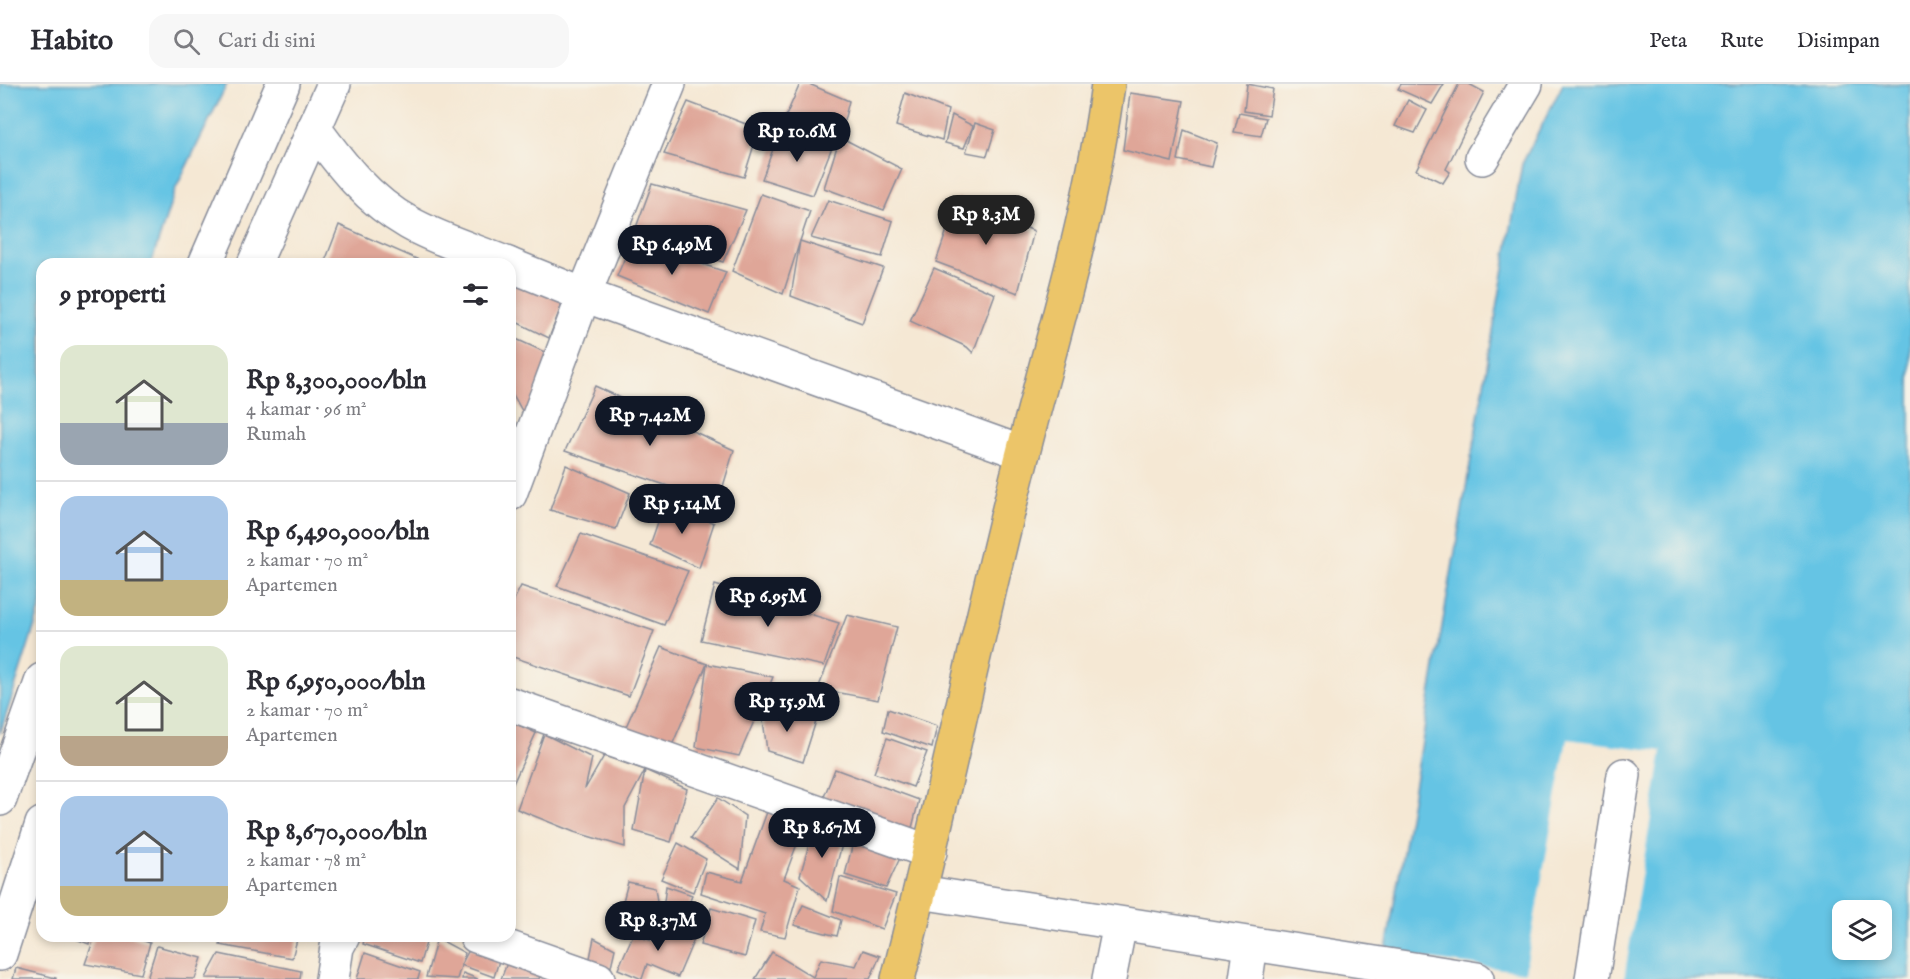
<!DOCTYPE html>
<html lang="id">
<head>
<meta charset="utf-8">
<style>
	:root { --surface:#fff; --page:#f7f7f7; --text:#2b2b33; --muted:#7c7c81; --line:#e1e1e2; --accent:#111827 }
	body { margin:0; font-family:"IM FELL English",serif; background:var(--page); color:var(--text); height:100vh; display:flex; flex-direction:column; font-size:22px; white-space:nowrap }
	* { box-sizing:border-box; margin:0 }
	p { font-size:20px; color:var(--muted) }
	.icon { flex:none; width:33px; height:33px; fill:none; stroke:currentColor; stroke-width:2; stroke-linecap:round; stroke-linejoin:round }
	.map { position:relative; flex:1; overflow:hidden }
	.drawer { position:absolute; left:36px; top:174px; width:480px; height:684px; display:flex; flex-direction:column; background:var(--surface); border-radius:18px; box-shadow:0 3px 9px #0003 }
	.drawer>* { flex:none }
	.buttons { position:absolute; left:1832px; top:816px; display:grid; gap:12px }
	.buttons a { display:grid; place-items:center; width:60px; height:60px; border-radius:12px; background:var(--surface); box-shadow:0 3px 9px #0003; font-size:30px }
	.price { position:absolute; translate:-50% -51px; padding:0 14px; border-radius:21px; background:var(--accent); color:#fff; font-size:20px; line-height:39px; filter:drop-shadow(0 2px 3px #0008) }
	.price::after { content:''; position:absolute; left:50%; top:36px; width:18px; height:14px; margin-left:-9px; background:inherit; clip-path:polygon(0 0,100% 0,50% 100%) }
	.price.on { background:#222; color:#fff }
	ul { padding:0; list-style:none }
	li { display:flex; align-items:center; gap:18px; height:150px; padding:0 24px }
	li+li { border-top:2px solid var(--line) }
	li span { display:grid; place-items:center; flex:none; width:168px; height:120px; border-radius:18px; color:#555 }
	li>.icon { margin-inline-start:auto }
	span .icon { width:72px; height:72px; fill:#fffc; stroke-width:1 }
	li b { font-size:26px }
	h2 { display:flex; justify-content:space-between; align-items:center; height:72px; padding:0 24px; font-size:26px }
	header { display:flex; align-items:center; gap:36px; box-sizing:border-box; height:84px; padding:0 30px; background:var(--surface); border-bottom:2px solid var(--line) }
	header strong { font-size:28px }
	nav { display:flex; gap:33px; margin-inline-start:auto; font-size:21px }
	.search { width:420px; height:54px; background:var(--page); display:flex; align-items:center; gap:15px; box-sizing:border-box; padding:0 21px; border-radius:18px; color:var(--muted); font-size:22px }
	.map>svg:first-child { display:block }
	.water { fill:#65c4e4; stroke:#407aa1; stroke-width:1.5; fill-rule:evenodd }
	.pier { fill:#f5e8d4 }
	.building { fill:#dfa698 }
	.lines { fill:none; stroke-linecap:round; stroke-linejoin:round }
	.minor-casing { stroke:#888c99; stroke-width:36 }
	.highway-casing { stroke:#888c99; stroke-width:36 }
	.minor { stroke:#fff; stroke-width:33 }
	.highway { stroke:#ecc569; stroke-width:33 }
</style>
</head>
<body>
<header>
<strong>Habito</strong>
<div class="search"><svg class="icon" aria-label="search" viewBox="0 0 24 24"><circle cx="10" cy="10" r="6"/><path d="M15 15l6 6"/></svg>Cari di sini</div>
<nav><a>Peta</a><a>Rute</a><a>Disimpan</a></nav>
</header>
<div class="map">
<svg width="1910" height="895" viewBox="0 0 1910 895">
	<rect width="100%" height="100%" fill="#f7f3e8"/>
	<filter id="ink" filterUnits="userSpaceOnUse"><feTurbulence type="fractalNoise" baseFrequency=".0167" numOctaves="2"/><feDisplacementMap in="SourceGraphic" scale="12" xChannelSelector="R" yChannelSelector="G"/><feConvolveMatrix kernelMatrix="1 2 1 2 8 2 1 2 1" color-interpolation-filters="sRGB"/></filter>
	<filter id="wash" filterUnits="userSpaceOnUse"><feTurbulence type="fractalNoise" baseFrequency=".008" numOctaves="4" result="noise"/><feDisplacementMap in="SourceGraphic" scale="24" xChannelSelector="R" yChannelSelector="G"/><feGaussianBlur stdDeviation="1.35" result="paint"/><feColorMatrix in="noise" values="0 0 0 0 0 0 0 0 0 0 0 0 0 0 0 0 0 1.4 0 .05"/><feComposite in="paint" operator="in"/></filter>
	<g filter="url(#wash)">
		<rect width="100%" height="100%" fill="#f5e8d4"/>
		<!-- water -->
		<g class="water">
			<path d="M0,0H227L175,106L151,180H42V519L0,650Z"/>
			<path d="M1563,0H1910V895H1381L1522,80ZM1842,826H1881V866H1842Z"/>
		</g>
		<!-- pier -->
		<path class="pier" d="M1567,655L1662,667L1624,895H1381L1384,869L1525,888Z"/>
		<g id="blocks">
			<!-- building -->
			<g class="building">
				<path d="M800,0H809L849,17L840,53L902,85L884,126L824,104L840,53L782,41Z"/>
				<path d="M1247,0L1273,5L1269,31L1244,27Z"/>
				<path d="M1401,0H1444L1432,20L1398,5Z"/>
				<path d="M1459,0H1469L1484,8L1446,85L1450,88L1443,99L1416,86Z"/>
				<path d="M905,9L948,26L942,56L896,42Z"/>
				<path d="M1130,9L1184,17L1172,78L1123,66Z"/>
				<path d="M1408,16L1427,26L1415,49L1395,42Z"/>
				<path d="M688,18L759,45L744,93L664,70Z"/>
				<path d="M1239,29L1266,34L1261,52L1234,48Z"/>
				<path d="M952,31L973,42L964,64L945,59Z"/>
				<path d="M975,39L995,46L987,72L966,68Z"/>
				<path d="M1184,46L1217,59L1211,83L1178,76Z"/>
				<path d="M779,49L832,63L813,111L762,95Z"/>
				<path d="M652,100L746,126L723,178L634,149Z"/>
				<path d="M761,110L810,127L800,157L883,184L862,239L791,212L800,157L783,210L732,187Z"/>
				<path d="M958,114L1034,147L1018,209L936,178Z"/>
				<path d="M828,116L893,137L882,173L811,154Z"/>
				<path d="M339,141L428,180H324Z"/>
				<path d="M632,157L726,188L709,230L617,192Z"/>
				<path d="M934,184L995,210L973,269L967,263L910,237Z"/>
				<path d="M510,197L564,215L549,254L510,235Z"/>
				<path d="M516,255L551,271L526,334L510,305V271Z"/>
				<path d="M595,302L734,366L718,419L565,367Z"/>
				<path d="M566,381L630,409L616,445L550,426Z"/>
				<path d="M665,418L714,439L699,484L650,461Z"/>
				<path d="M581,450L688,487L664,541L557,502Z"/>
				<path d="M715,501L839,539L824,582L701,556Z"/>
				<path d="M521,502L654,547L629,612L510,572V524Z"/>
				<path d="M847,531L897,543L878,616L818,605Z"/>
				<path d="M661,563L707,580L670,666L625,645Z"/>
				<path d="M707,580L773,593L739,672L696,663Z"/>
				<path d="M761,620L816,637L803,678L767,667Z"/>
				<path d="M888,625L937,642L932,664L883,647Z"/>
				<path d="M510,637L536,649L512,702L510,701Z"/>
				<path d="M544,650L592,674L585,705L604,672L645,686L625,724V763L574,748L517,725Z"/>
				<path d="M887,654L927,668L913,703L874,689Z"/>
				<path d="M835,685L919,716L910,752L820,723Z"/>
				<path d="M645,686L687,705L671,758L634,747Z"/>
				<path d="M718,714L745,732L740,785L691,754Z"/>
				<path d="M767,728L804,741L784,795L800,802L785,853L760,848L765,830L701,809L706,788L742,797Z"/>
				<path d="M815,739L845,749L827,817L800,792Z"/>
				<path d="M854,755L900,774L886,804L845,791Z"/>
				<path d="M678,759L706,775L693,808L661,795Z"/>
				<path d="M840,793L896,810L882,845L833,827Z"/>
				<path d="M628,798L655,804L660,837L620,829Z"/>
				<path d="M666,802L692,811L684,837L663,825Z"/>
				<path d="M803,821L841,836L837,852L794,841Z"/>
				<path d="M711,824L755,837L745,873L700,861Z"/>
				<path d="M660,837L695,853L678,893L647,880L642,895L618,885L633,851L653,857Z"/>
				<path d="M68,852H91L89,860Z"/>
				<path d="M95,852H130L150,859L141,890L85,880Z"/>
				<path d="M224,852H298L292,874L220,861Z"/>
				<path d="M365,852H428L420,879L363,860Z"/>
				<path d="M437,854L465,869L457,895L426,893Z"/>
				<path d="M594,854L615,865L609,891L588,884Z"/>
				<path d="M157,862L202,874L195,895L147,894Z"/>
				<path d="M470,864L501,870L494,893L461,881Z"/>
				<path d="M863,866L880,872L870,895H755L772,868L813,893L821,875L856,882Z"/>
				<path d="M365,869L420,888L418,895H357Z"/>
				<path d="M219,870L301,887L300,895L206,894Z"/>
				<path d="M510,871L543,883L539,895H501Z"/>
				<path d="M16,884L56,894V895H13Z"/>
				<path d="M463,889L478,895H462Z"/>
			</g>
		</g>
	</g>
	<g filter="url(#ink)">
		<use href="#blocks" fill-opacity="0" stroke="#888c99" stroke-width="1.5"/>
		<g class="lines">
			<!-- minor casing -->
			<g class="minor-casing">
				<g id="minor">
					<path d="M314,44C341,81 368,116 409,139C439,156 476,167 508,180"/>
					<path d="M1482,74L1526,0"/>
					<path d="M205,180L283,0"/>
					<path d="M254,180L334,0"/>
					<path d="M510,181L584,211L1023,369"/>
					<path d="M510,410L584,211L669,0"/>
					<path d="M510,620L930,768"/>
					<path d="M0,715L42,596"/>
					<path d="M920,808L1477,895"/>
					<path d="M476,852L598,895"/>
					<path d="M0,870L42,740"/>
					<path d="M332,895L337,863L343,852"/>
					<path d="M1109,895L1120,840"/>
					<path d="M1246,895L1251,861"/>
					<path d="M1592,895L1624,691"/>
				</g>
			</g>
			<!-- highway casing -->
			<g class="highway-casing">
				<path id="highway" d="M898,895C943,720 978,543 1023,369C1054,247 1092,126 1108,0"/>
			</g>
			<!-- minor -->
			<use href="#minor" class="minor"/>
			<!-- highway -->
			<use href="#highway" class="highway"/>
		</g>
	</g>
</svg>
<div class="buttons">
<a><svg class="icon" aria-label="layers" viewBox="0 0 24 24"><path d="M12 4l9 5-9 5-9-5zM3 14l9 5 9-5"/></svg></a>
</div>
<b class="price" style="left:797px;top:79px">Rp 10.6M</b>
<b class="price on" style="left:986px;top:162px">Rp 8.3M</b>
<b class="price" style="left:672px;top:192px">Rp 6.49M</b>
<b class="price" style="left:650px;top:363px">Rp 7.42M</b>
<b class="price" style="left:682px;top:451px">Rp 5.14M</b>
<b class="price" style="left:768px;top:544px">Rp 6.95M</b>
<b class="price" style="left:787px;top:649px">Rp 15.9M</b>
<b class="price" style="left:822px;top:775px">Rp 8.67M</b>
<b class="price" style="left:658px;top:868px">Rp 8.37M</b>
<section class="drawer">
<h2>9 properti<svg class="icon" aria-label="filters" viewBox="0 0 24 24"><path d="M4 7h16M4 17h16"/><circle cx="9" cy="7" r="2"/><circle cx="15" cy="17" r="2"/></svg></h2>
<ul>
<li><span style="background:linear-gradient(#dfe7d0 65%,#9aa5b1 0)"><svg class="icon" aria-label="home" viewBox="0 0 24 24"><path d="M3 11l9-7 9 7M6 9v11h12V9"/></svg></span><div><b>Rp 8,300,000/bln</b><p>4 kamar · 96 m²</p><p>Rumah</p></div></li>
<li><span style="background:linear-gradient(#a9c7e8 70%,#c2b280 0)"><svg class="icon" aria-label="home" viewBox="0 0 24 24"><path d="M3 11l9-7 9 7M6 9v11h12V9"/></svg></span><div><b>Rp 6,490,000/bln</b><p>2 kamar · 70 m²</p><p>Apartemen</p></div></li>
<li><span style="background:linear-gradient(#dfe7d0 75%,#b9a48a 0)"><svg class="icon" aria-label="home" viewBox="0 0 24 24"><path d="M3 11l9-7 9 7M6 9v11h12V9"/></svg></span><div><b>Rp 6,950,000/bln</b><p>2 kamar · 70 m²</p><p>Apartemen</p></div></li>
<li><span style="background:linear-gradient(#a9c7e8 75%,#c2b280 0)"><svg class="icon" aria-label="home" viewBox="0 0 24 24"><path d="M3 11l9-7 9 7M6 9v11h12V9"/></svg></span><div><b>Rp 8,670,000/bln</b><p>2 kamar · 78 m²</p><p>Apartemen</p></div></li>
</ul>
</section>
</div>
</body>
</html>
